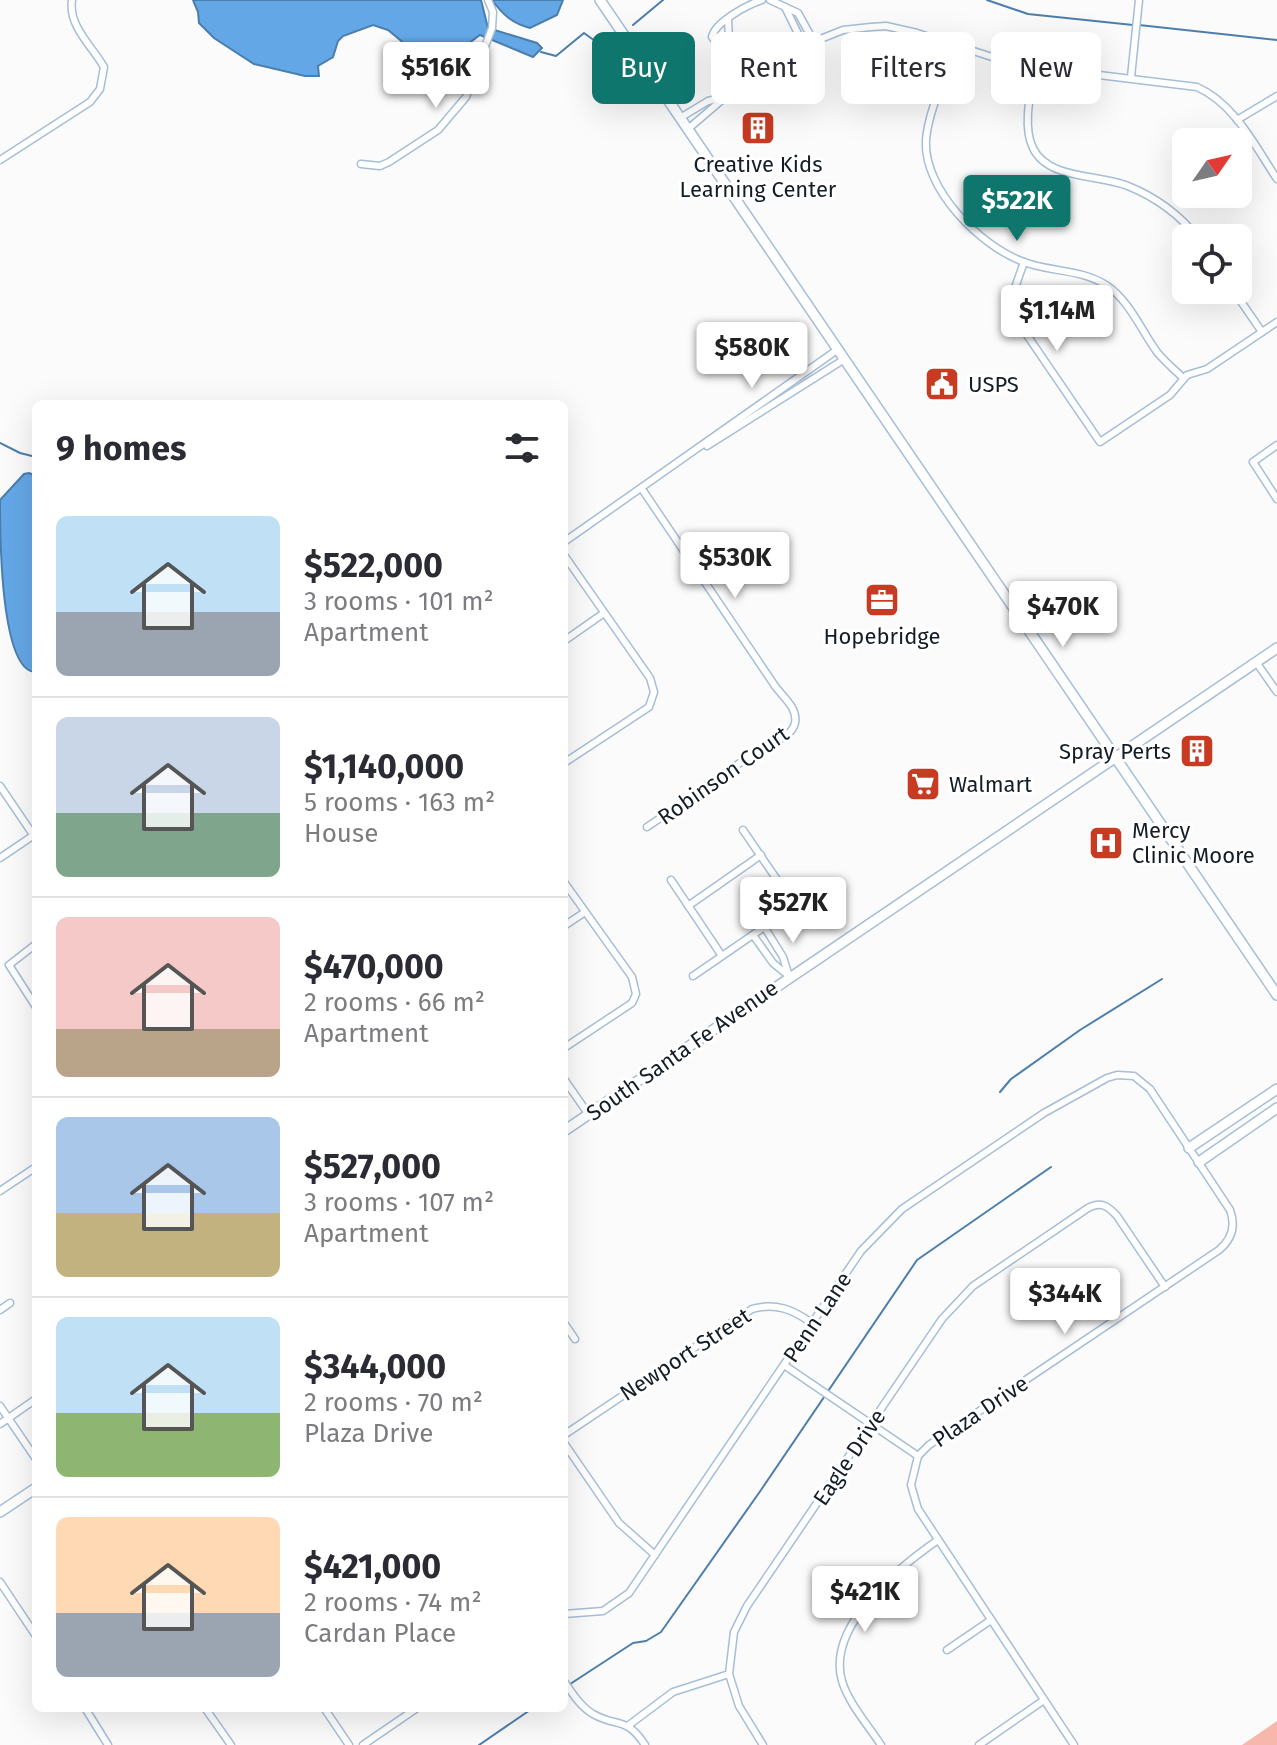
<!DOCTYPE html>
<html lang="en">
<head>
<meta charset="utf-8">
<style>
	:root { --surface:#fff; --page:#f7f7f7; --text:#2b2b33; --muted:#7c7c81; --line:#e1e1e2; --accent:#0f766e }
	body { margin:0; font-family:"Fira Sans",sans-serif; background:var(--page); color:var(--text); height:100vh; display:flex; flex-direction:column; font-size:30px; white-space:nowrap }
	* { box-sizing:border-box; margin:0 }
	p { font-size:26px; color:var(--muted) }
	.icon { flex:none; width:44px; height:44px; fill:none; stroke:currentColor; stroke-width:2; stroke-linecap:round; stroke-linejoin:round }
	.map { position:relative; flex:1; overflow:hidden }
	.sheet { position:absolute; left:32px; top:400px; width:536px; height:1312px; display:flex; flex-direction:column; background:var(--surface); border-radius:12px; box-shadow:0 8px 32px #0002 }
	.sheet>* { flex:none }
	.banner { position:absolute; left:592px; top:32px; width:564px; height:72px; display:flex; gap:16px }
	.needle { width:52px; rotate:56deg }
	.controls { position:absolute; left:1172px; top:128px; display:grid; gap:16px }
	.controls a { display:grid; place-items:center; width:80px; height:80px; border-radius:12px; background:var(--surface); box-shadow:0 8px 32px #0002; font-size:40px }
	.price { position:absolute; translate:-50% -68px; padding:0 18px; border-radius:8px; background:#fff; color:#222; font-size:26px; line-height:52px; filter:drop-shadow(0 2px 4px #0008) }
	.price::after { content:''; position:absolute; left:50%; top:48px; width:24px; height:18px; margin-left:-12px; background:inherit; clip-path:polygon(0 0,100% 0,50% 100%) }
	.price.on { background:var(--accent); color:#fff }
	ul { padding:0; list-style:none }
	li { display:flex; align-items:center; gap:24px; height:200px; padding:0 24px }
	li+li { border-top:2px solid var(--line) }
	li span { display:grid; place-items:center; flex:none; width:224px; height:160px; border-radius:12px; color:#555 }
	li>.icon { margin-inline-start:auto }
	span .icon { width:96px; height:96px; fill:#fffc; stroke-width:1 }
	li b { font-size:34px }
	h2 { display:flex; justify-content:space-between; align-items:center; height:96px; padding:0 24px; font-size:34px }
	.chip { padding:0 28px; border-radius:12px; background:var(--surface); box-shadow:0 8px 32px #0002; font-size:28px; line-height:72px }
	.chip.on { background:var(--accent); color:#fff }
	.map>svg:first-child { display:block }
	.green { fill:#f7b8ab }
	.water { fill:#64a7e7; stroke:#4c7ead; stroke-width:2 }
	.lines { fill:none; stroke-linecap:round; stroke-linejoin:round }
	.stream { stroke:#4c7ead; stroke-width:2 }
	.street-casing { stroke:#a6bed6; stroke-width:9 }
	.secondary-casing { stroke:#a6bed6; stroke-width:12 }
	.street { stroke:#fff; stroke-width:6 }
	.secondary { stroke:#fff; stroke-width:9 }
	.labels { text-anchor:middle; stroke-width:6; stroke-linejoin:round; paint-order:stroke }
	.poi-label { font-size:22px; fill:#141d26; stroke:#fff; text-anchor:start }
	.street-label { font-size:22px; fill:#141d26; stroke:#fff }
</style>
</head>
<body>
<div class="map">
<svg width="1277" height="1745" viewBox="0 0 1277 1745">
	<rect width="100%" height="100%" fill="#fbfbfb"/>
	<!-- green -->
	<path class="green" d="M1277,1721V1745H1242Z"/>
	<!-- water -->
	<g class="water">
		<path d="M193,0H481L488,28L537,43L542,48L533,57L480,35L457,52L411,49L388,30L373,25L343,36L338,41L333,57L318,66L319,76H305L254,64L214,38L199,23L198,12Z"/>
		<path d="M492,0H563L557,15L530,28C512,23 503,15 492,0Z"/>
		<path d="M29,473L36,476V672C0,673 0,533 0,500L24,474Z"/>
	</g>
	<g class="lines">
		<!-- stream -->
		<g class="stream">
			<path d="M987,0L1028,14L1133,25"/>
			<path d="M633,25L663,0"/>
			<path d="M1139,25L1277,40"/>
			<path d="M541,52L556,56L584,33L595,41L611,38"/>
			<path d="M0,443L20,453L36,457"/>
			<path d="M1000,1092L1011,1079L1080,1030L1162,979"/>
			<path d="M564,1688L633,1643L646,1641L661,1632L761,1490L917,1260L1051,1167"/>
			<path d="M479,1745L533,1708"/>
		</g>
		<!-- street casing -->
		<g class="street-casing">
			<g id="street">
				<path d="M770,0L798,13L814,42"/>
				<path d="M785,7L805,48"/>
				<path d="M728,20L729,39L725,43L717,44L712,37C715,22 747,5 762,0"/>
				<path d="M956,47C946,74 928,112 926,140C923,189 980,246 1024,262C1050,272 1081,269 1106,285C1129,300 1141,330 1157,352C1165,362 1174,369 1183,378"/>
				<path d="M1035,68C1031,91 1022,126 1033,148C1048,180 1099,174 1128,186C1155,197 1180,215 1198,238"/>
				<path d="M1131,77L1139,0"/>
				<path d="M680,118L708,101L725,97L749,86L818,40L843,30L871,27L886,26L917,33L1017,65L1197,87C1235,104 1255,146 1277,179"/>
				<path d="M1237,120L1277,96"/>
				<path d="M688,129L723,99"/>
				<path d="M0,160L90,102L100,89L104,67C92,46 68,26 72,0"/>
				<path d="M361,164L380,166L389,162L438,130L466,97L492,28L493,12L488,0"/>
				<path d="M1024,262L1011,299L1016,319L1100,442L1170,395L1187,375L1207,369L1277,322"/>
				<path d="M1233,290L1262,332"/>
				<path d="M1277,445L1253,462L1277,499"/>
				<path d="M707,446L843,360"/>
				<path d="M642,489L775,686C783,697 798,708 795,723C792,736 777,740 767,746C726,770 687,800 647,827"/>
				<path d="M564,542L837,350"/>
				<path d="M564,555L650,678L654,692L649,707L564,763"/>
				<path d="M564,641L604,613"/>
				<path d="M1256,662L1277,692"/>
				<path d="M0,786L36,839"/>
				<path d="M743,830L795,906"/>
				<path d="M0,858L34,835"/>
				<path d="M671,880L722,956"/>
				<path d="M564,882L632,977L636,994L632,1003L564,1048"/>
				<path d="M688,906L761,855"/>
				<path d="M564,926L585,912"/>
				<path d="M765,928L783,957L788,973"/>
				<path d="M753,935L773,963L789,976"/>
				<path d="M36,944L9,965L36,1007"/>
				<path d="M693,976L824,886"/>
				<path d="M564,1079L589,1115"/>
				<path d="M0,1191L36,1167"/>
				<path d="M0,1310L10,1303"/>
				<path d="M564,1323L575,1339"/>
				<path d="M784,1365L918,1456L911,1485L918,1509L1074,1745"/>
				<path d="M0,1406L36,1459"/>
				<path d="M0,1424L36,1399"/>
				<path d="M564,1435L752,1309C776,1302 793,1310 812,1323"/>
				<path d="M564,1443L619,1523L655,1555"/>
				<path d="M0,1582L36,1636"/>
				<path d="M564,1614L603,1611L629,1593L861,1251L902,1209L1044,1113L1107,1078L1117,1075L1134,1076L1150,1089L1230,1210C1236,1226 1232,1239 1219,1250L929,1445L918,1456"/>
				<path d="M947,1650L991,1620"/>
				<path d="M729,1674L739,1706L763,1745"/>
				<path d="M564,1681C572,1693 580,1706 593,1714C618,1728 626,1716 645,1745"/>
				<path d="M85,1708L108,1745"/>
				<path d="M205,1708L231,1745"/>
				<path d="M324,1708L349,1745"/>
				<path d="M629,1725L673,1692L729,1674L734,1632L747,1606L942,1319L973,1286L1088,1208C1101,1201 1108,1206 1117,1216L1165,1287"/>
				<path d="M363,1745L417,1708"/>
				<path d="M881,1745C868,1725 849,1704 842,1681C826,1626 899,1567 938,1540"/>
				<path d="M979,1745L1044,1700"/>
			</g>
		</g>
		<!-- secondary casing -->
		<g class="secondary-casing">
			<g id="secondary">
				<path d="M600,0L1277,995"/>
				<path d="M564,1131L1277,648"/>
				<path d="M1189,1148L1277,1089"/>
				<path d="M1199,1162L1277,1108"/>
				<path d="M0,1512L36,1488"/>
			</g>
		</g>
		<!-- street -->
		<use href="#street" class="street"/>
		<!-- secondary -->
		<use href="#secondary" class="secondary"/>
	</g>
	<!-- icons -->
	<defs>
		<g id="building-square" transform="scale(1.8)"><rect x="-9" y="-9" width="18" height="18" rx="4" fill="#c63b21" stroke="#fff"/><path d="M-4-6H4V6H1V3H-1V6H-4ZM-2.5-4.3h1.7v1.8h-1.7ZM.8-4.3h1.7v1.8H.8ZM-2.5-1h1.7V.8h-1.7ZM.8-1h1.7V.8H.8Z" fill="#fff"/></g>
		<g id="civic-square" transform="scale(1.8)"><rect x="-9" y="-9" width="18" height="18" rx="4" fill="#c63b21" stroke="#fff"/><path d="M-.6-6.5H3V-4.5H.6V-3L4-1V1h2V6H-6V1h2V-1L-.6-3ZM-1.2 2.5V6h2.4V2.5Z" fill="#fff"/></g>
		<g id="office-square" transform="scale(1.8)"><rect x="-9" y="-9" width="18" height="18" rx="4" fill="#c63b21" stroke="#fff"/><path d="M-6-3h4V-5.5h4V-3h4V5H-6ZM-1-4.5V-3h2v-1.5ZM-6 0V1H6V0Z" fill="#fff"/></g>
		<g id="supermarket-square" transform="scale(1.8)"><rect x="-9" y="-9" width="18" height="18" rx="4" fill="#c63b21" stroke="#fff"/><path d="M-6-5.5h2.5l.6 2H6L4.5 2H-2.5L-4.4-4H-6ZM-1.5 3.2a1.3 1.3 0 1 0 .1 0ZM3 3.2a1.3 1.3 0 1 0 .1 0Z" fill="#fff"/></g>
		<g id="hospital-square" transform="scale(1.8)"><rect x="-9" y="-9" width="18" height="18" rx="4" fill="#c63b21" stroke="#fff"/><path d="M-5-5h3v3.5h4V-5h3V5h-3V1.5h-4V5h-3Z" fill="#fff"/></g>
	</defs>
	<g fill-rule="evenodd">
		<use href="#building-square" x="758" y="128"/>
		<use href="#civic-square" x="942" y="384"/>
		<use href="#office-square" x="882" y="600"/>
		<use href="#building-square" x="1197" y="751"/>
		<use href="#supermarket-square" x="923" y="784"/>
		<use href="#hospital-square" x="1106" y="843"/>
	</g>
	<g class="labels">
		<!-- poi labels -->
		<g class="poi-label">
			<text x="758" y="172" text-anchor="middle">Creative Kids<tspan x="758" dy="25">Learning Center</tspan></text>
			<text x="968" y="392">USPS</text>
			<text x="882" y="644" text-anchor="middle">Hopebridge</text>
			<text x="1171" y="759" text-anchor="end">Spray Perts</text>
			<text x="949" y="792">Walmart</text>
			<text x="1132" y="838">Mercy<tspan x="1132" dy="25">Clinic Moore</tspan></text>
		</g>
		<!-- street labels -->
		<g class="street-label">
			<text transform="translate(723 775) rotate(-35)" y="8">Robinson Court</text>
			<text transform="translate(682 1050) rotate(-35)" y="8">South Santa Fe Avenue</text>
			<text transform="translate(817 1317) rotate(-56)" y="8">Penn Lane</text>
			<text transform="translate(685 1354) rotate(-33)" y="8">Newport Street</text>
			<text transform="translate(980 1411) rotate(-34)" y="8">Plaza Drive</text>
			<text transform="translate(849 1457) rotate(-56)" y="8">Eagle Drive</text>
		</g>
	</g>
</svg>
<div class="controls">
<a><svg class="needle" viewBox="-14 -14 28 28"><path d="M0-13l5 13h-10z" fill="#e53935"/><path d="M0 13l5-13h-10z" fill="#7c7c81"/></svg></a>
<a><svg class="icon" aria-label="locate" viewBox="0 0 24 24"><circle cx="12" cy="12" r="6"/><path d="M12 2v4M12 18v4M2 12h4M18 12h4"/></svg></a>
</div>
<b class="price" style="left:436px;top:110px">$516K</b>
<b class="price on" style="left:1017px;top:243px">$522K</b>
<b class="price" style="left:1057px;top:353px">$1.14M</b>
<b class="price" style="left:752px;top:390px">$580K</b>
<b class="price" style="left:735px;top:600px">$530K</b>
<b class="price" style="left:1063px;top:649px">$470K</b>
<b class="price" style="left:793px;top:945px">$527K</b>
<b class="price" style="left:1065px;top:1336px">$344K</b>
<b class="price" style="left:865px;top:1634px">$421K</b>
<div class="banner">
<a class="chip on">Buy</a>
<a class="chip">Rent</a>
<a class="chip">Filters</a>
<a class="chip">New</a>
</div>
<section class="sheet">
<h2>9 homes<svg class="icon" aria-label="filters" viewBox="0 0 24 24"><path d="M4 7h16M4 17h16"/><circle cx="9" cy="7" r="2"/><circle cx="15" cy="17" r="2"/></svg></h2>
<ul>
<li><span style="background:linear-gradient(#bfe0f5 60%,#9aa5b1 0)"><svg class="icon" aria-label="home" viewBox="0 0 24 24"><path d="M3 11l9-7 9 7M6 9v11h12V9"/></svg></span><div><b>$522,000</b><p>3 rooms · 101 m²</p><p>Apartment</p></div></li>
<li><span style="background:linear-gradient(#c9d6e8 60%,#7fa58c 0)"><svg class="icon" aria-label="home" viewBox="0 0 24 24"><path d="M3 11l9-7 9 7M6 9v11h12V9"/></svg></span><div><b>$1,140,000</b><p>5 rooms · 163 m²</p><p>House</p></div></li>
<li><span style="background:linear-gradient(#f6c9c9 70%,#b9a48a 0)"><svg class="icon" aria-label="home" viewBox="0 0 24 24"><path d="M3 11l9-7 9 7M6 9v11h12V9"/></svg></span><div><b>$470,000</b><p>2 rooms · 66 m²</p><p>Apartment</p></div></li>
<li><span style="background:linear-gradient(#a9c7e8 60%,#c2b280 0)"><svg class="icon" aria-label="home" viewBox="0 0 24 24"><path d="M3 11l9-7 9 7M6 9v11h12V9"/></svg></span><div><b>$527,000</b><p>3 rooms · 107 m²</p><p>Apartment</p></div></li>
<li><span style="background:linear-gradient(#bfe0f5 60%,#8fb573 0)"><svg class="icon" aria-label="home" viewBox="0 0 24 24"><path d="M3 11l9-7 9 7M6 9v11h12V9"/></svg></span><div><b>$344,000</b><p>2 rooms · 70 m²</p><p>Plaza Drive</p></div></li>
<li><span style="background:linear-gradient(#ffd9b3 60%,#9aa5b1 0)"><svg class="icon" aria-label="home" viewBox="0 0 24 24"><path d="M3 11l9-7 9 7M6 9v11h12V9"/></svg></span><div><b>$421,000</b><p>2 rooms · 74 m²</p><p>Cardan Place</p></div></li>
</ul>
</section>
</div>
</body>
</html>
